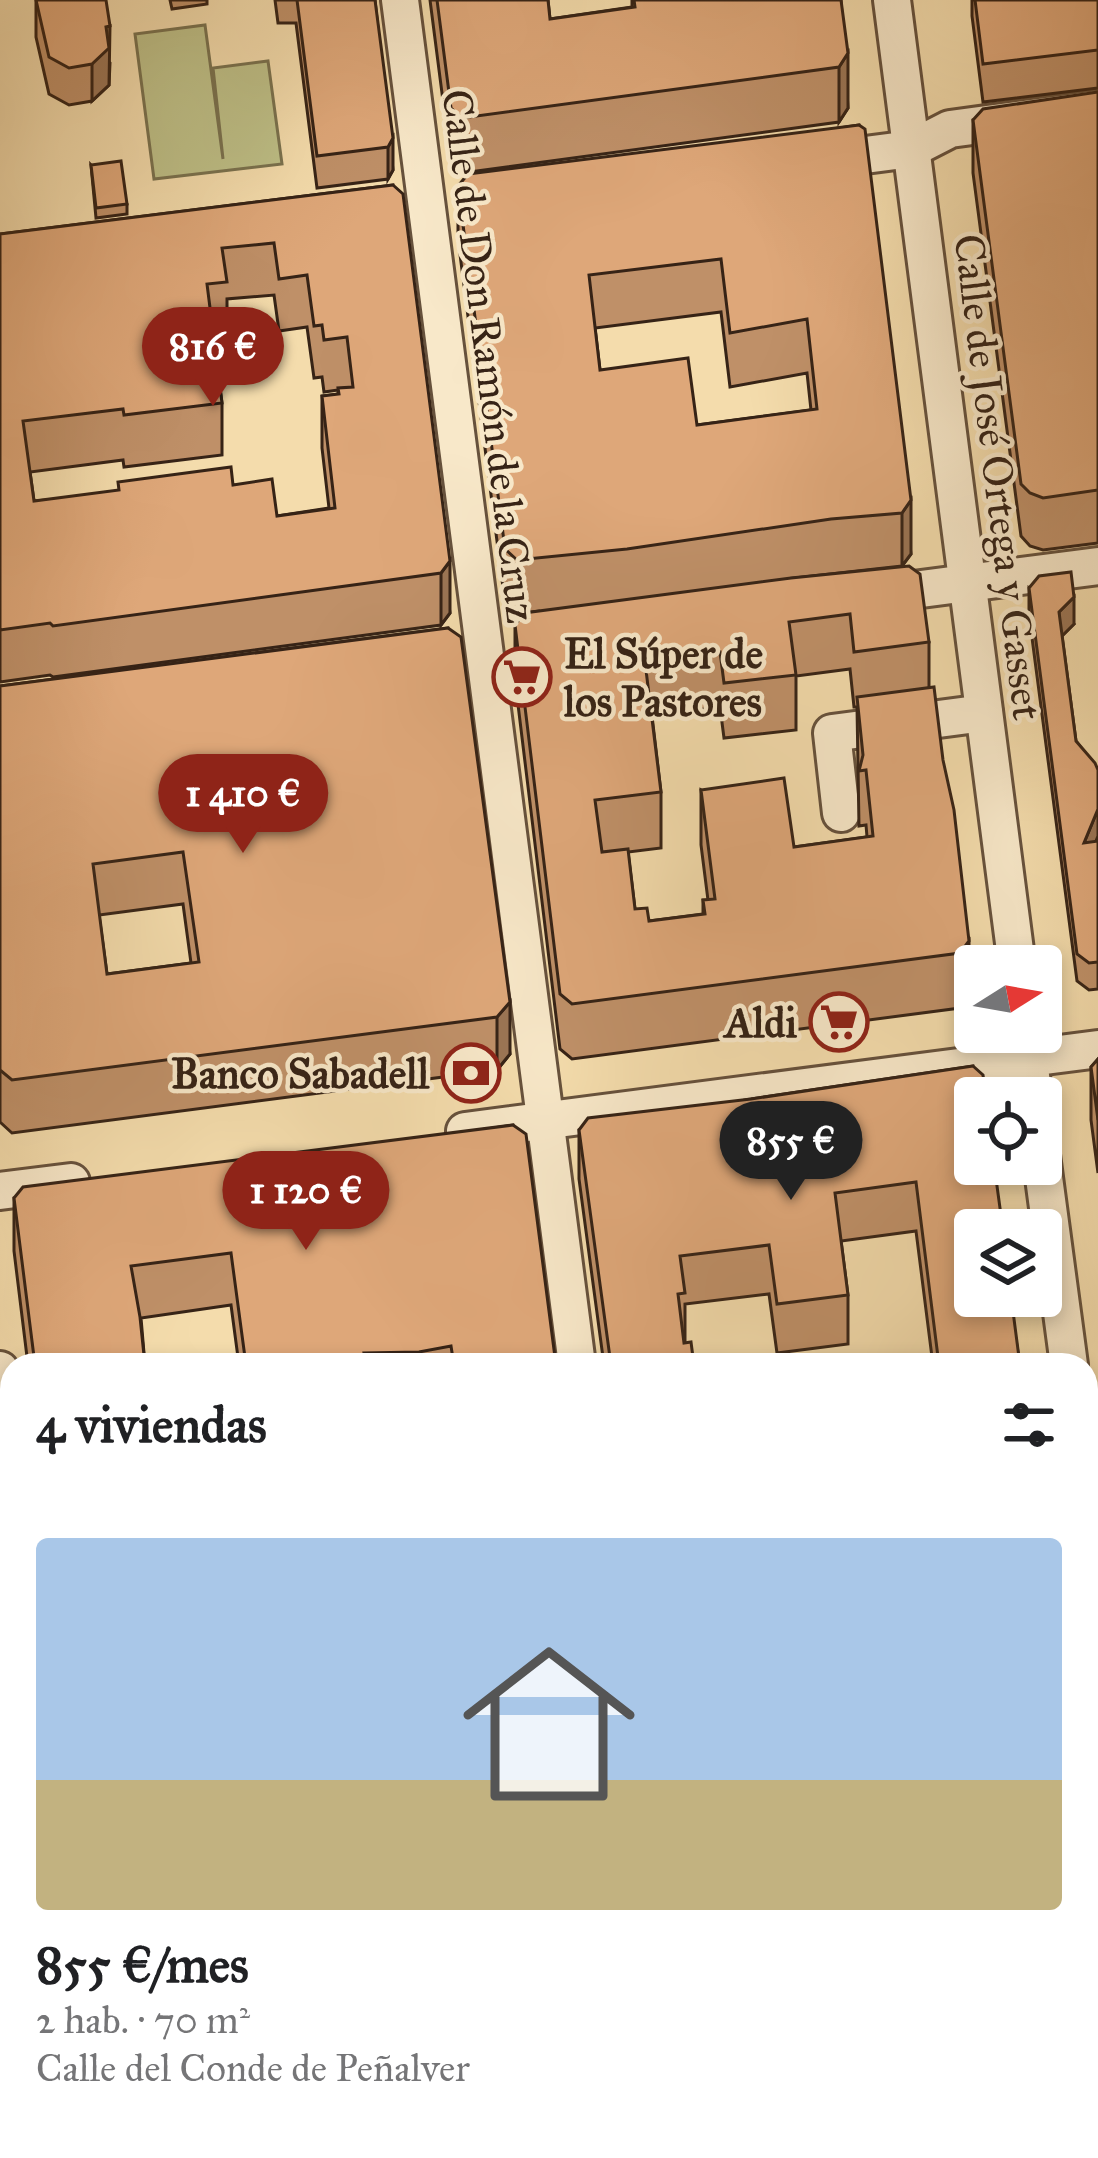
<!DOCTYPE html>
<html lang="es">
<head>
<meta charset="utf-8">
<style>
	:root { --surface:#fff; --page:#f6f6f6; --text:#202124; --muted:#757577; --accent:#8f2418 }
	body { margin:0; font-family:"IM FELL Great Primer",serif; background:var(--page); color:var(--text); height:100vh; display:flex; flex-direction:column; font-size:45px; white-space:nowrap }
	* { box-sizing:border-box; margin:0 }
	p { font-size:39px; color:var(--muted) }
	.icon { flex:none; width:66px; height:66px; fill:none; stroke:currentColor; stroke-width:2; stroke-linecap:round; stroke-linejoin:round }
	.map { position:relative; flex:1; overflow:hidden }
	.side { position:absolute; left:0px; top:1353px; width:1098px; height:807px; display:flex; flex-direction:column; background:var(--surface); border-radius:36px 36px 0 0; box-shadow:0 6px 18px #0003 }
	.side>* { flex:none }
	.needle { width:78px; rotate:79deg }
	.fabs { position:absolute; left:954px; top:945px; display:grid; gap:24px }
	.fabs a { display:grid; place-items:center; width:108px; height:108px; border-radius:12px; background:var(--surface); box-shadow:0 6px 18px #0003; font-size:60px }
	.price { position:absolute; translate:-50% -102px; padding:0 27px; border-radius:42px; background:var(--accent); color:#fff; font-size:39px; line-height:78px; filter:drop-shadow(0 3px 6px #0008) }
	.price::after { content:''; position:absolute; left:50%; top:72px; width:36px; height:27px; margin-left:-18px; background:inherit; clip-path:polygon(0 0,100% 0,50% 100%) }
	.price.on { background:#222; color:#fff }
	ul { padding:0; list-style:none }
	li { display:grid; align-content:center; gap:24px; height:636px; padding:0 36px }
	li span { display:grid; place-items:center; height:372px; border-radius:12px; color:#555 }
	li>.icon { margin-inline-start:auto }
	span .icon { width:216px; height:216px; fill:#fffc; stroke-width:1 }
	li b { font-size:51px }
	h2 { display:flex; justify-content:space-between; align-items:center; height:144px; padding:0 36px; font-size:51px }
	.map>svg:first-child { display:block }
	.green { fill:#bec088; stroke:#7a724f; stroke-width:3 }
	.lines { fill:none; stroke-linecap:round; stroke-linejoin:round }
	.minor-casing { stroke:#66513c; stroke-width:42 }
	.minor { stroke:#f8e8c9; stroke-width:36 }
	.wall { fill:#bf9068; stroke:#362316; stroke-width:3; fill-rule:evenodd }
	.shaded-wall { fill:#9b7555; stroke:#362316; stroke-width:3 }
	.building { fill:#dea779; stroke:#362316; stroke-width:3; fill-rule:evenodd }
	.labels { text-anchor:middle; stroke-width:9; stroke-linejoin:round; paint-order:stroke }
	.street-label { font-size:42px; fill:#362316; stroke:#f8e8c9 }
	.poi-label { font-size:42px; font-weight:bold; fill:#362316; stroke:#f8e8c9; text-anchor:end }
</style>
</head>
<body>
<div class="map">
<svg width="1098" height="2158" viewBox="0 0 1098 2158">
	<rect width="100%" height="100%" fill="#f4dcac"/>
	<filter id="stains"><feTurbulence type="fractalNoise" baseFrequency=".00167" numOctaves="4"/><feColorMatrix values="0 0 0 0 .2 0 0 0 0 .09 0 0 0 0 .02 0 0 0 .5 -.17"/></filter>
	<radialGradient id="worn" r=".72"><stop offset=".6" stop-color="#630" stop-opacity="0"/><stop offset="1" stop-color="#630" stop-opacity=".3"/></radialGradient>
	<!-- green -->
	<path class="green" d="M205,25L223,159L213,68L268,61L282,164L154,179L135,34Z"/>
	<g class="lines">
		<!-- minor casing -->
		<g class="minor-casing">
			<g id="minor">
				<path d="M400,0L577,1365"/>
				<path d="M892,0L1017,966"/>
				<path d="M819,161L911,149L950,129L1098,109"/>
				<path d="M875,595L1098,566"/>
				<path d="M841,813L832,733L984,713"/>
				<path d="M1025,1032L1034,1098"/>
				<path d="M465,1131L1098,1049"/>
				<path d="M1041,1155L1069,1365"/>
				<path d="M0,1191L71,1182"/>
				<path d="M0,1370L12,1466"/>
				<path d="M1086,1497L1098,1590"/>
				<path d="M677,2148L678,2158"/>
				<path d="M80,2158L155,2148"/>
			</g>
		</g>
		<!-- minor -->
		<use href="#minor" class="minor"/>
	</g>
	<!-- wall -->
	<g class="wall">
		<path d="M36,0L110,63L109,85L92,101L69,105L49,94L36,37Z"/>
		<path d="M170,0H207V4L172,9Z"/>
		<path d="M275,0H375L393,170L388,179L317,188L296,23H278Z"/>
		<path d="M430,0H548L550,19L632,7V0H841L848,108L839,122L462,173L451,163Z"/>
		<path d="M972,0H1098V88L983,102L972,16Z"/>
		<path d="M1098,92V543L1043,550L1030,546L1021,536L973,173V120Z"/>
		<path d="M859,125L911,554L902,566L795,578L929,642V688L969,997L960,1008L572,1059L560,1049L515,680V625L540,611L517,614L505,603L458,239V186ZM721,312L730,387L807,373L811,410L697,425L600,370L595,328ZM850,669L854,707H857L859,826L866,825L867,837L794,847L701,790V845L708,900H703V914L649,921L635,909L628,852L661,848V792L652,716L720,707L724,738L796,730V676Z"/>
		<path d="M91,165L127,204V214L96,218Z"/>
		<path d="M393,185L450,613L441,625L53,677L50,675L0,682V234ZM274,295L279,331L307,327L314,378L322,377L324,392L338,390V394L322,396V448L329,508L277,516L233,485L34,501L30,472L123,460L124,467L222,455V403L213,336L227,334V299Z"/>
		<path d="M1029,588L1074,624L1062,636L1076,741L1098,770V836L1096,842L1098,841V989L1089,990L1077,981L1029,615Z"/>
		<path d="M448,628L510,1054L497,1070L12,1133L0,1122V686ZM183,904L191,963L107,974L99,915Z"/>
		<path d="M1098,1059V1173L1091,1120V1067Z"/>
		<path d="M973,1066L1020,1365H933L916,1231L841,1241L848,1295V1344L777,1353L769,1294L685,1304V1342L694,1365H604L579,1179V1130L751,1099Z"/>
		<path d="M513,1125L556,1365H239L231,1305L141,1318L145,1365H28L14,1251V1198Z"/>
		<path d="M12,1668V2148L0,2158V1670Z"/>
		<path d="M1086,1856L1097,1991L1086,2005Z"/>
		<path d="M137,2148H654L656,2158H137Z"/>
		<path d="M749,2148H928L929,2156L962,2152L961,2148H1086L1098,2158H749Z"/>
	</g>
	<!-- shaded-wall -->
	<g class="shaded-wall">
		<path d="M110,26L109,85L92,101V64L106,27Z"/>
		<path d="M848,53V108L839,122V67Z"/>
		<path d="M393,138V170L388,179V147Z"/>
		<path d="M911,500V554L902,566V513Z"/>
		<path d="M450,561V613L441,625V573Z"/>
		<path d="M1074,597V624L1059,639V612Z"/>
		<path d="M1098,809V836L1084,870V843Z"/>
		<path d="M969,941V997L960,1008V953Z"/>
		<path d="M510,1002V1054L497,1070V1017Z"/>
		<path d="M12,1596V1649L10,1654L0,1664V1611Z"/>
		<path d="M1097,1941V1991L1087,2005V1954Z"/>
	</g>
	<!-- building -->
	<g class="building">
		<path d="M36,0H106L110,26L106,27L109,48L92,64L69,68L49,57Z"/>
		<path d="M297,0H375L393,138L388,147L317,156Z"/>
		<path d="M437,0H548L550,19L635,7L634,0H841L848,53L839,67L462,118L451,108Z"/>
		<path d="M975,0H1098V50L983,64Z"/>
		<path d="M1098,92V490L1043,498L1030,493L1021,484L973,120L983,109Z"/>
		<path d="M859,125L865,129L911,500L902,513L831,519L627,549L517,560L505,549L458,186L468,174ZM721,259L730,333L807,319L817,409L697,425L688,358L600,370L589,275Z"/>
		<path d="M121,161L127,204L96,208L91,165Z"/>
		<path d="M393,185L403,194L450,561L441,573L53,626L50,623L0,630V234ZM274,243L279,279L307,275L314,326L322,325L324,340L347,337L353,387L338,388L339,394L322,396L335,508L277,516L272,479L233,485L231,467L118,482L119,490L34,501L23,421L123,409L124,415L222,403L207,284L227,282L222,248Z"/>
		<path d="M909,566L920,574L929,642L854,652L850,614L789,622L796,675L724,683L720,652L645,662L661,792L595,800L602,852L628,849L635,909L647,908L649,921L705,914L703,900L715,899L701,790L784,778L794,847L873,836L866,770L859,771L863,755L857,697L934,687L943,760L954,810L969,941L960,953L572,1004L560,994L515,625L524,613L791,578Z"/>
		<path d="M1071,572L1074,597L1059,612L1076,741L1095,763L1098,770V809L1084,843L1098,841V962L1089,963L1077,954L1029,588L1039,576Z"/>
		<path d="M448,628L461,637L510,1002L497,1017L12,1080L0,1070V686ZM183,852L199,962L107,974L93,864Z"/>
		<path d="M1098,1059V1120L1091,1067Z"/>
		<path d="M973,1066L983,1075L986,1098H975V1164H994L1003,1230H975V1296H1011L1020,1365H939L916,1182L835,1193L848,1295L777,1304L769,1245L680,1256L685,1293L678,1294L684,1343L691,1342L694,1365H611L579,1130L588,1118L751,1099Z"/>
		<path d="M513,1125L526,1134L556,1365H454L451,1346L419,1352L364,1353L366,1365H246L231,1253L131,1266L140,1317L145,1365H35L14,1198L23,1187Z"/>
		<path d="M0,1501L12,1593L10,1601L0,1611Z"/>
		<path d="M12,1668V2092L0,2094V1670Z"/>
		<path d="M1086,1856L1097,1941L1086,1954Z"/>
		<path d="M1092,2007L1098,2012V2158H757L755,2148H928L929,2156L977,2148H1086V2008Z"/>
		<path d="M12,2132V2148H84L86,2158H0V2134Z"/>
		<path d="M138,2148H539L540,2158H140Z"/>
		<path d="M619,2148H654L656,2158H620Z"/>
	</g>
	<!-- icons -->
	<defs>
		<g id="supermarket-ring" transform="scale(3)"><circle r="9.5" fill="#f8e8c9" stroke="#8f2418" stroke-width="1.5"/><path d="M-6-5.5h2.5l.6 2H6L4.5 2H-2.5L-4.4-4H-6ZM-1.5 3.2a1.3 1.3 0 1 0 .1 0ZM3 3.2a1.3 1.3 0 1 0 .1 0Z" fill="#8f2418"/></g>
		<g id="bank-ring" transform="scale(3)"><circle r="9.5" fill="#f8e8c9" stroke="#8f2418" stroke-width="1.5"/><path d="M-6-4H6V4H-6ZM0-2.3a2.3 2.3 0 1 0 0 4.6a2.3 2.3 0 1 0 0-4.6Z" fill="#8f2418"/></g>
	</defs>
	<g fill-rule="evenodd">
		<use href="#supermarket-ring" x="522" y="677"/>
		<use href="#supermarket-ring" x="839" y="1022"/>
		<use href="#bank-ring" x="471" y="1073"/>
	</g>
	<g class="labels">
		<!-- street labels -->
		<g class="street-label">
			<text transform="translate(490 356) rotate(83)" y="15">Calle de Don Ramón de la Cruz</text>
			<text transform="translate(999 477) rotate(83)" y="15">Calle de José Ortega y Gasset</text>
		</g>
		<!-- poi labels -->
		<g class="poi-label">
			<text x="564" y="668" text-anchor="start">El Súper de<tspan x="564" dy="48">los Pastores</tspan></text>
			<text x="797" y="1037">Aldi</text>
			<text x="429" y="1088">Banco Sabadell</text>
		</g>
	</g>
	<rect width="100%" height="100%" filter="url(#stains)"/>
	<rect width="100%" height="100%" fill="url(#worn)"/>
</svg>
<div class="fabs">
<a><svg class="needle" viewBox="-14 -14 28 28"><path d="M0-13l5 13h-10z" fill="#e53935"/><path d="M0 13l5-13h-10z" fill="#757577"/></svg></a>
<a><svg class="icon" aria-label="locate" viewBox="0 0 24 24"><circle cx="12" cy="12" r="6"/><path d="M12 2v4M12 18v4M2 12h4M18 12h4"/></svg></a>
<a><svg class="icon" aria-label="layers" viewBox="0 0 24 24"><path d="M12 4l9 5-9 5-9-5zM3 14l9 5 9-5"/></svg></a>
</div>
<b class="price" style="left:213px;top:409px">816 €</b>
<b class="price" style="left:243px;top:856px">1 410 €</b>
<b class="price on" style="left:791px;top:1203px">855 €</b>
<b class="price" style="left:306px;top:1253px">1 120 €</b>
<section class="side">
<h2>4 viviendas<svg class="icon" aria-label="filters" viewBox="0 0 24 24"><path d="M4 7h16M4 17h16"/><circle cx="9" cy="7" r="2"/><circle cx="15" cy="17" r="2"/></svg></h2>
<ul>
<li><span style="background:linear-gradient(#a9c7e8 65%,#c2b280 0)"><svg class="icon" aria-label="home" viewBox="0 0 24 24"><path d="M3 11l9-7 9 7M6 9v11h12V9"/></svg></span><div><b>855 €/mes</b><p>2 hab. · 70 m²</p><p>Calle del Conde de Peñalver</p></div></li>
</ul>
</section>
</div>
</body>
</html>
